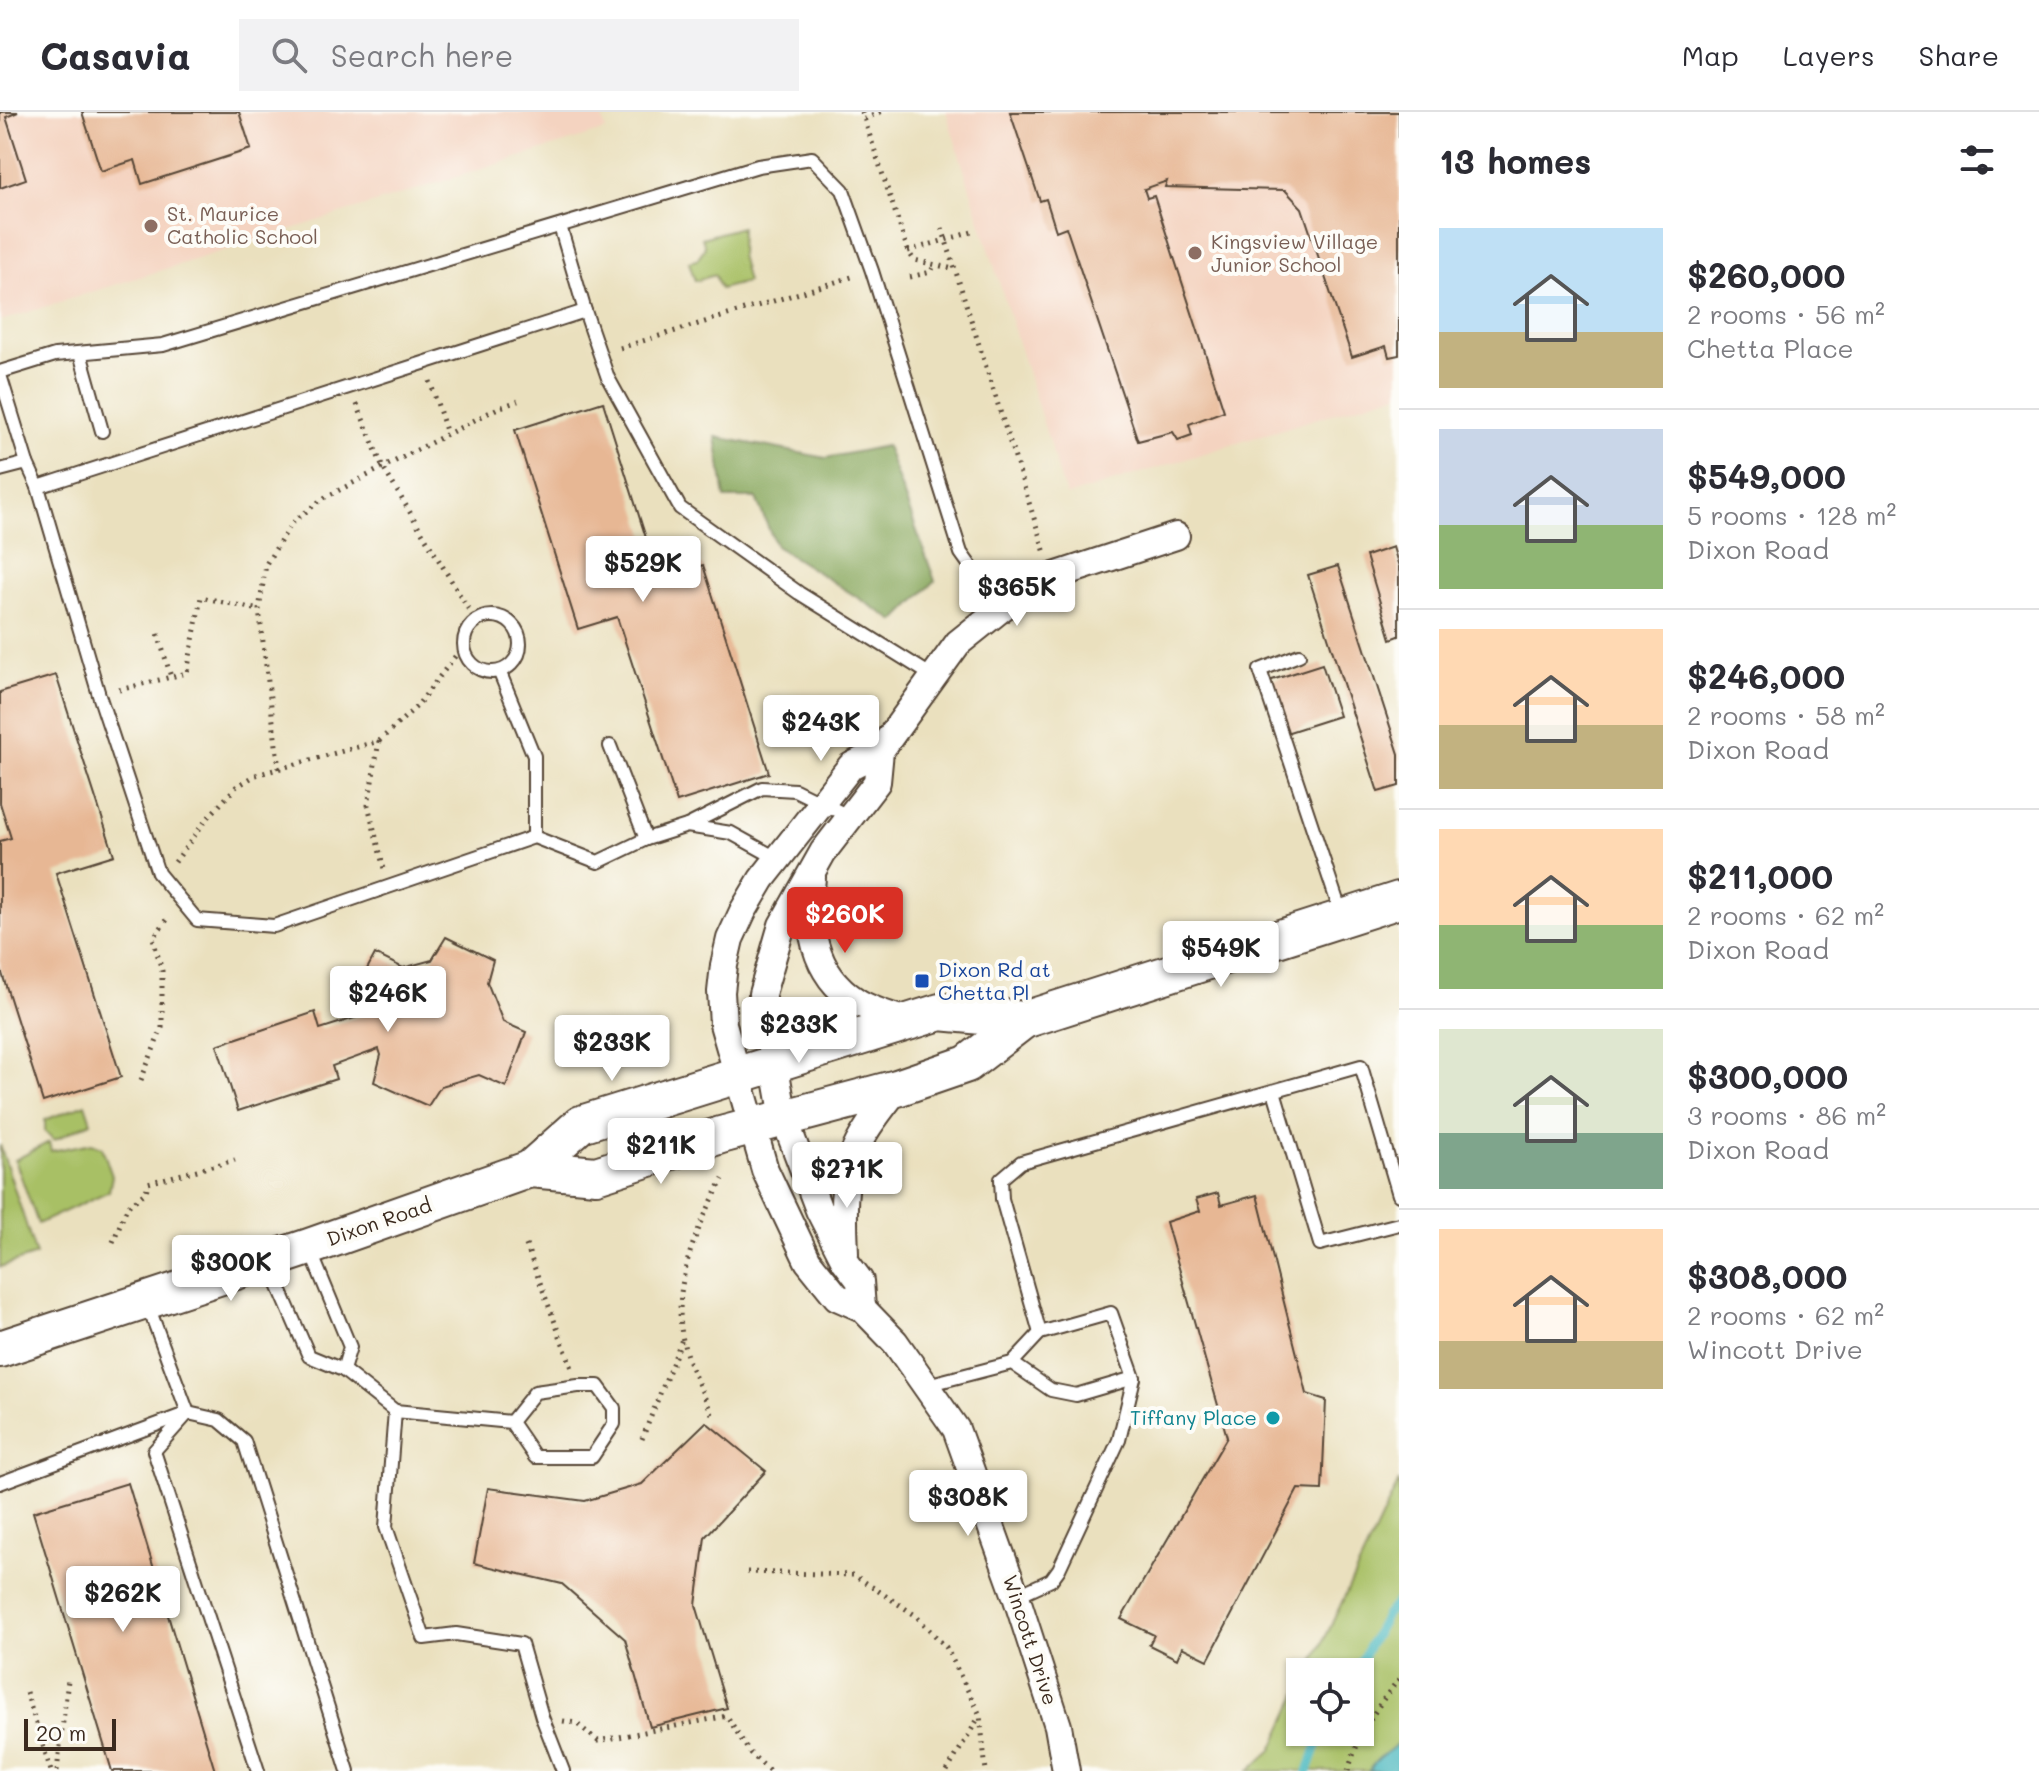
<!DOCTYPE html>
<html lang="en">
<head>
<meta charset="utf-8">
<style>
	:root { --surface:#fff; --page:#f2f2f3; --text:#2b2b33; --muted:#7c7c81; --line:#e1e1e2; --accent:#d93025 }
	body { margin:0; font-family:Mali,sans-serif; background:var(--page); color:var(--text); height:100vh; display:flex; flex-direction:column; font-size:30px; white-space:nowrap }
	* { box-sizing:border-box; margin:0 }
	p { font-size:26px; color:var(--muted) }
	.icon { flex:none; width:44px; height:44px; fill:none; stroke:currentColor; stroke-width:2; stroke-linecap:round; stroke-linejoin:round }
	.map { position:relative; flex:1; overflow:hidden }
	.side { display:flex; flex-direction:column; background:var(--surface); width:640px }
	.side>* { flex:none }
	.fabs { position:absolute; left:1286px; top:1546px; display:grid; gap:16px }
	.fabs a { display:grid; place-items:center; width:88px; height:88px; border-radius:0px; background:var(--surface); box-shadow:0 2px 6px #0004; font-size:40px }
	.scale { position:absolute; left:24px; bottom:20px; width:92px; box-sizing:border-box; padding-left:8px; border:4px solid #3b2a1e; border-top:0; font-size:22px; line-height:28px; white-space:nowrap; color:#3b2a1e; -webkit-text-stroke:6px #fdfcf7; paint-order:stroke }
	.price { position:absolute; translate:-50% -68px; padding:0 18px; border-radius:8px; background:#fff; color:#222; font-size:26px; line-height:52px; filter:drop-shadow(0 2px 4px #0008) }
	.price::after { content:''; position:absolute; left:50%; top:48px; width:24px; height:18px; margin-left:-12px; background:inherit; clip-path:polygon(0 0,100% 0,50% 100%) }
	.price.selected { background:var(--accent); color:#fff }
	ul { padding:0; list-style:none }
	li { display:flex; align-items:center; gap:24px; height:200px; padding:0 40px }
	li+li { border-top:2px solid var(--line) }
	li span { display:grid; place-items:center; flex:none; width:224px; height:160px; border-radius:0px; color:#555 }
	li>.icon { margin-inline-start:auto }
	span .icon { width:96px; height:96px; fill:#fffc; stroke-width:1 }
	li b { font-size:34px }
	h2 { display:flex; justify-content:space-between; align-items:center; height:96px; padding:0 40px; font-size:34px }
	header { display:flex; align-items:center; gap:48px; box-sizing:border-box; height:112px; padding:0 40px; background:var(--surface); border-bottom:2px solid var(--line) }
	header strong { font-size:38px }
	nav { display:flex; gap:44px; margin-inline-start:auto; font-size:28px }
	.search { width:560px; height:72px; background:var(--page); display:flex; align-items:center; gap:20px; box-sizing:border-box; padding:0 28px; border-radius:0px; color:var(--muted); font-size:30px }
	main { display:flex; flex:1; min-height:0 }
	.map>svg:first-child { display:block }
	.built { fill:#f4d3c0 }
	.green { fill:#a8c065; stroke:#727542; stroke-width:2 }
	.forest { fill:#86a65a; stroke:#60683c; stroke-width:2 }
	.water { fill:#48b8bf; stroke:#42716e; stroke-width:2 }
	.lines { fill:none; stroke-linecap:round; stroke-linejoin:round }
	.stream { stroke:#48b8bf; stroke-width:9 }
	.building { fill:#e7b794 }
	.lane-casing { stroke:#554536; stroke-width:16 }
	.street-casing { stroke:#554536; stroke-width:30 }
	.secondary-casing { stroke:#554536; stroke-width:40 }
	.path { stroke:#554536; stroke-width:5; stroke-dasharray:2 6; stroke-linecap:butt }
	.lane { stroke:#fff; stroke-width:12 }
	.street { stroke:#fff; stroke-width:26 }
	.secondary { stroke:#fff; stroke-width:36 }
	.education-dot { fill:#8d6e63; stroke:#fdfcf7; stroke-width:3 }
	.transit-dot { fill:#1a4fb4; stroke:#fdfcf7; stroke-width:3 }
	.culture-dot { fill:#0f9aa8; stroke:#fdfcf7; stroke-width:3 }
	.labels { text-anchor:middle; stroke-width:8; stroke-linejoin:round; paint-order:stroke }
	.education-label { font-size:20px; fill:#785e54; stroke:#fdfcf7; text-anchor:start }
	.transit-label { font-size:20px; fill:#164399; stroke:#fdfcf7; text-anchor:start }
	.street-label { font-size:20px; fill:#3b2a1e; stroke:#fdfcf7 }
	.culture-label { font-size:20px; fill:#0d838f; stroke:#fdfcf7; text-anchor:end }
</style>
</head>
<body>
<header>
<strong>Casavia</strong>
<div class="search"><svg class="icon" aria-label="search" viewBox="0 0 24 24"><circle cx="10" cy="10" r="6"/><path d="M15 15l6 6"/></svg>Search here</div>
<nav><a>Map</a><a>Layers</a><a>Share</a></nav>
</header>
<main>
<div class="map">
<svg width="1399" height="1659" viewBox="0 0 1399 1659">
	<rect width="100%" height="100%" fill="#fdfcf7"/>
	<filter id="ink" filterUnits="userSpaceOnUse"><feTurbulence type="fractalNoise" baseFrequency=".0125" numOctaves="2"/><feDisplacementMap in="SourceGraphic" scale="16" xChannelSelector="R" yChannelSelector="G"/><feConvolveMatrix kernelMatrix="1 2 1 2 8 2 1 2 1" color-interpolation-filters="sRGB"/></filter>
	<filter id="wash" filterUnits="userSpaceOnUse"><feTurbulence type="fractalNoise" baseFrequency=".006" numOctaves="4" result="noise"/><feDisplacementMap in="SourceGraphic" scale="32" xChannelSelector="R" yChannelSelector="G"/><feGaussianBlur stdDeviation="1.8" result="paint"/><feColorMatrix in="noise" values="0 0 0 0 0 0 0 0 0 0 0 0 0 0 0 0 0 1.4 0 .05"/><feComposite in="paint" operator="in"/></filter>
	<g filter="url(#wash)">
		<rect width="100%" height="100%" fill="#eae0be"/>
		<!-- built -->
		<g class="built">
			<path d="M0,0H600L606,18L0,209Z"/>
			<path d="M946,0H1399V281L1066,384Z"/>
		</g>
		<!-- green -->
		<g class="green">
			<path d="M741,115L740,143L747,170L720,177L715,163L695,169L689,150L697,148L705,135L702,126Z"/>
			<path d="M85,992L91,1010L54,1028L45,1019V1008Z"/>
			<path d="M49,1030L51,1039L92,1031L102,1035L112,1064L109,1079L38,1112L15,1048Z"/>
			<path d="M0,1033L36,1143L0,1155Z"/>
			<path d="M1399,1369V1659H1249L1272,1638L1300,1578V1620H1360V1560H1309Z"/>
		</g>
		<!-- forest -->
		<path class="forest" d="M716,325L826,346L886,334L935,469L895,509L776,434L756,386H725Z"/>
		<!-- water -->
		<path class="water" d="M1399,1629V1659H1370C1375,1644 1391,1641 1399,1629Z"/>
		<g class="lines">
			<!-- stream -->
			<g class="stream">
				<path d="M1355,1560L1385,1504L1399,1488"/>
				<path d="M1308,1659L1322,1620"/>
			</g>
		</g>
		<g id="blocks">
			<!-- building -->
			<g class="building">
				<path d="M0,0H18L6,5L26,67L0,76Z"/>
				<path d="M82,0H239L251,37L142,72L135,48L101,59Z"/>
				<path d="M1010,0H1399V243L1389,245L1386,234L1352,245L1302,96L1285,78L1165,75L1167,69L1144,77L1147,86L1154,84L1224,299L1189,312L1192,323L1178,328L1173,320L1138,329L1066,115L1056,119L1046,87L1040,89Z"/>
				<path d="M603,290L659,467L703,453L769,661L677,690L617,505L578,517L515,318Z"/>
				<path d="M1393,435L1399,455V524L1391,527L1366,444Z"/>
				<path d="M1338,454L1399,642V674L1378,680L1308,463Z"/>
				<path d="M1322,552L1339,604L1286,621L1269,569Z"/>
				<path d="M56,563L114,743L56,761L121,965L43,990L0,855V729L11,726L0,691V580Z"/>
				<path d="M446,825L493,848L487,870L503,910L526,920L506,975L479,963L441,974L428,994L374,970L381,943L379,937L332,954L336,967L238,999L217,933L315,900L320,917L364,903L348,893L375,842L403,856L432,848Z"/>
				<path d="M1218,1081L1221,1093L1257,1083L1307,1282L1326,1288L1322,1378L1298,1377L1208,1548L1182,1535L1177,1547L1149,1533L1154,1523L1121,1507L1227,1325L1166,1110L1200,1099L1196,1087Z"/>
				<path d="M706,1310L766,1359L705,1425L696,1493L727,1596L650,1615L625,1527L562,1472L474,1451L488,1376L585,1389L642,1372Z"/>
				<path d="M128,1371L215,1659H112L33,1400Z"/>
			</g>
		</g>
	</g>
	<g filter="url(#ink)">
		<use href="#blocks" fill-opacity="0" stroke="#554536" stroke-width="2"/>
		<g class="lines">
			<!-- lane casing -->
			<g class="lane-casing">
				<g id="lane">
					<path d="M560,114L585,199L608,266L680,396L799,481L934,565"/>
					<path d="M80,241L102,319"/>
					<path d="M0,260L55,243L163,233L758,54L812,46L843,78L872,159L961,441L1001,497"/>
					<path d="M0,263L27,351"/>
					<path d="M0,358L27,351L38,375L585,199"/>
					<path d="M38,375L99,583L158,761L197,808L274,814L534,725L598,750L646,727L687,714L762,676L795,678L850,705"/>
					<circle cx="492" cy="532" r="28"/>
					<path d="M1299,543L1260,558L1342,804"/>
					<path d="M500,561L534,644V725"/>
					<path d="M610,634L646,727"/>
					<path d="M687,714L731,721L778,747"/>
					<path d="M1274,979L1320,1132L1399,1112"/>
					<path d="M310,1138L350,1235L343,1258"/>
					<path d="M269,1152L309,1244L343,1258L395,1299L386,1415L424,1526L456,1522L521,1532L542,1605L563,1659"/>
					<path d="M1040,1221L1002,1087L1001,1067L1021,1050L1361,954L1399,1083"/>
					<path d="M927,1273L1012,1251L1051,1278L1076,1283L1134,1266L1111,1201L1040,1221L1012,1251"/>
					<path d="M395,1299L511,1310L535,1345H592L614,1312V1296L598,1274H578L535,1280L511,1310"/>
					<path d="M0,1371L188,1301L147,1191"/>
					<path d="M1016,1484L1051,1468L1059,1457L1119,1328L1134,1266"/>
					<path d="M258,1659L154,1339L188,1301L219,1308L244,1329L348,1659"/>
				</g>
			</g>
			<!-- street casing -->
			<g class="street-casing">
				<g id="street">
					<path d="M880,639L958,531L1033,471L1176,424"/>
					<path d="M812,765C807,812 812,861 856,889C871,899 892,904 909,910"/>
					<path d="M845,1142C844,1110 841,1076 852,1046C861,1021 881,997 897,976"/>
					<path d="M862,1196L860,1169L845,1149L819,1098L784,1006L762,882L782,813L823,740L877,670L880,639L851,654L762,767L743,799L730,827L724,853L721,880L723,912L765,1058L808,1149L837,1185L862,1196L895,1230L956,1317L1016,1484L1058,1614L1066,1659"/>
				</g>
			</g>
			<!-- secondary casing -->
			<g class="secondary-casing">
				<g id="secondary">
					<path d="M530,1057L596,1063L721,1023L897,976L967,952L1024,908L1399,788"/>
					<path d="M0,1237L309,1135L530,1057L581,1012L940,900L1024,908"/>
				</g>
			</g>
			<!-- path -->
			<g class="path">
				<path d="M862,0L908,139L914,148L954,157"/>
				<path d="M864,7L881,0"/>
				<path d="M942,116L1045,441"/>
				<path d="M908,139L972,120"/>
				<path d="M910,165L931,160L934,153"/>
				<path d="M620,236L855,164"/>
				<path d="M430,269L447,322"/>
				<path d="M357,292L382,354L475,508"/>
				<path d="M158,522L171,565"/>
				<path d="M119,578L187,561L201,485L259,498"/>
				<path d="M379,629L368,693L384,757"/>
				<path d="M279,657L259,498L266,452L292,411L322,387L498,296L518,289"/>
				<path d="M175,750L206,708L236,675L256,663L379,629L417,594L463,534"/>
				<path d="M141,968L162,916V859L153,826L170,804"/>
				<path d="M113,1130L127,1095L146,1080L148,1071L235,1048"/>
				<path d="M526,1133L572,1256"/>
				<path d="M712,1302C703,1280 689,1256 684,1233C670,1173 696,1118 723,1067"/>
				<path d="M642,1327L682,1227"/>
				<path d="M747,1460L854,1463L915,1503L946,1535L980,1603L986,1659"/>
				<path d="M26,1580L51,1659"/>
				<path d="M563,1609L576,1611L598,1629L727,1604L750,1641L770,1659"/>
				<path d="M57,1659L68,1568"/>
				<path d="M947,1659L979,1605"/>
				<path d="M1348,1659C1358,1624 1376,1595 1399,1567"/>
			</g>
			<!-- lane -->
			<use href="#lane" class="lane"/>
			<!-- street -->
			<use href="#street" class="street"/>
			<!-- secondary -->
			<use href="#secondary" class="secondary"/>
		</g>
	</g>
	<!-- markers -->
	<g class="education-dot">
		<circle cx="151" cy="114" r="8"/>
		<circle cx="1195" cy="141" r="8"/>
	</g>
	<rect class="transit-dot" x="914" y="861" width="16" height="16" rx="4"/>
	<circle class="culture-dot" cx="1273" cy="1306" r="8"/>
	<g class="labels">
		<!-- education labels -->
		<g class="education-label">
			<text x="167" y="109">St. Maurice<tspan x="167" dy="23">Catholic School</tspan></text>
			<text x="1211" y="137">Kingsview Village<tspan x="1211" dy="23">Junior School</tspan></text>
		</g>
		<!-- transit labels -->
		<g class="transit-label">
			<text x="938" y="865">Dixon Rd at<tspan x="938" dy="23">Chetta Pl</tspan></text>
		</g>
		<!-- street labels -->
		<g class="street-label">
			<text transform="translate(379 1110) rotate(-19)" y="7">Dixon Road</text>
			<text transform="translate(1030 1528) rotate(72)" y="7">Wincott Drive</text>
		</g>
		<!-- culture labels -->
		<g class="culture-label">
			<text x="1257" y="1313">Tiffany Place</text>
		</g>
	</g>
</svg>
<div class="fabs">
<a><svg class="icon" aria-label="locate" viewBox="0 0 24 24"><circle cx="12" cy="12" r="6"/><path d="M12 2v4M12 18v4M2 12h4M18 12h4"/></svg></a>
</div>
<div class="scale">20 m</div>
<b class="price" style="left:643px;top:492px">$529K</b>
<b class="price" style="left:1017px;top:516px">$365K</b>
<b class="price" style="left:821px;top:651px">$243K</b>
<b class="price selected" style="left:845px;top:843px">$260K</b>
<b class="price" style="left:1221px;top:877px">$549K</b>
<b class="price" style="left:388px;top:922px">$246K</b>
<b class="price" style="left:799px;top:953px">$233K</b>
<b class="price" style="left:612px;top:971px">$233K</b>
<b class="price" style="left:661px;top:1074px">$211K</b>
<b class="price" style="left:847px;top:1098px">$271K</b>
<b class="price" style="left:231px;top:1191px">$300K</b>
<b class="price" style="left:968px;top:1426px">$308K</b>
<b class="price" style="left:123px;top:1522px">$262K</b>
</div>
<section class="side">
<h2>13 homes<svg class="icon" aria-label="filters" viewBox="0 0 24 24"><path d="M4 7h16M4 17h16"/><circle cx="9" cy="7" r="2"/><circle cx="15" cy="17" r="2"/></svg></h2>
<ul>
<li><span style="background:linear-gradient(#bfe0f5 65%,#c2b280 0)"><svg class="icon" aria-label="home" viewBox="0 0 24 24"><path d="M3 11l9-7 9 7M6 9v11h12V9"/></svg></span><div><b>$260,000</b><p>2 rooms · 56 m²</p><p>Chetta Place</p></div></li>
<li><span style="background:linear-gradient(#c9d6e8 60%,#8fb573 0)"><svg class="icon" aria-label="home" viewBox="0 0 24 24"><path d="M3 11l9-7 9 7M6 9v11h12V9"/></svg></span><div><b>$549,000</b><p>5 rooms · 128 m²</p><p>Dixon Road</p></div></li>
<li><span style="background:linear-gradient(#ffd9b3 60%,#c2b280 0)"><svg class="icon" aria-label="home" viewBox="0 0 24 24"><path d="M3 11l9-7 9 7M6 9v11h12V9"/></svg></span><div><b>$246,000</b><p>2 rooms · 58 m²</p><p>Dixon Road</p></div></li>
<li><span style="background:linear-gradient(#ffd9b3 60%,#8fb573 0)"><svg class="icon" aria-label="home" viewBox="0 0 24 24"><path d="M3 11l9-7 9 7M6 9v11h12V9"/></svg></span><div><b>$211,000</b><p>2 rooms · 62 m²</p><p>Dixon Road</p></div></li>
<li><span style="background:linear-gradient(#dfe7d0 65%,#7fa58c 0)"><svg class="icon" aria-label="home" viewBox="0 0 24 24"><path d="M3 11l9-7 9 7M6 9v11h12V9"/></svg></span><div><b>$300,000</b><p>3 rooms · 86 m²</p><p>Dixon Road</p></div></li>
<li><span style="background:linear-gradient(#ffd9b3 70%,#c2b280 0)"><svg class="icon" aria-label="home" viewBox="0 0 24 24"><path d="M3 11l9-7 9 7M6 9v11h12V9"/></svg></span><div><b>$308,000</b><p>2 rooms · 62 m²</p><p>Wincott Drive</p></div></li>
</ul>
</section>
</main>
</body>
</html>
